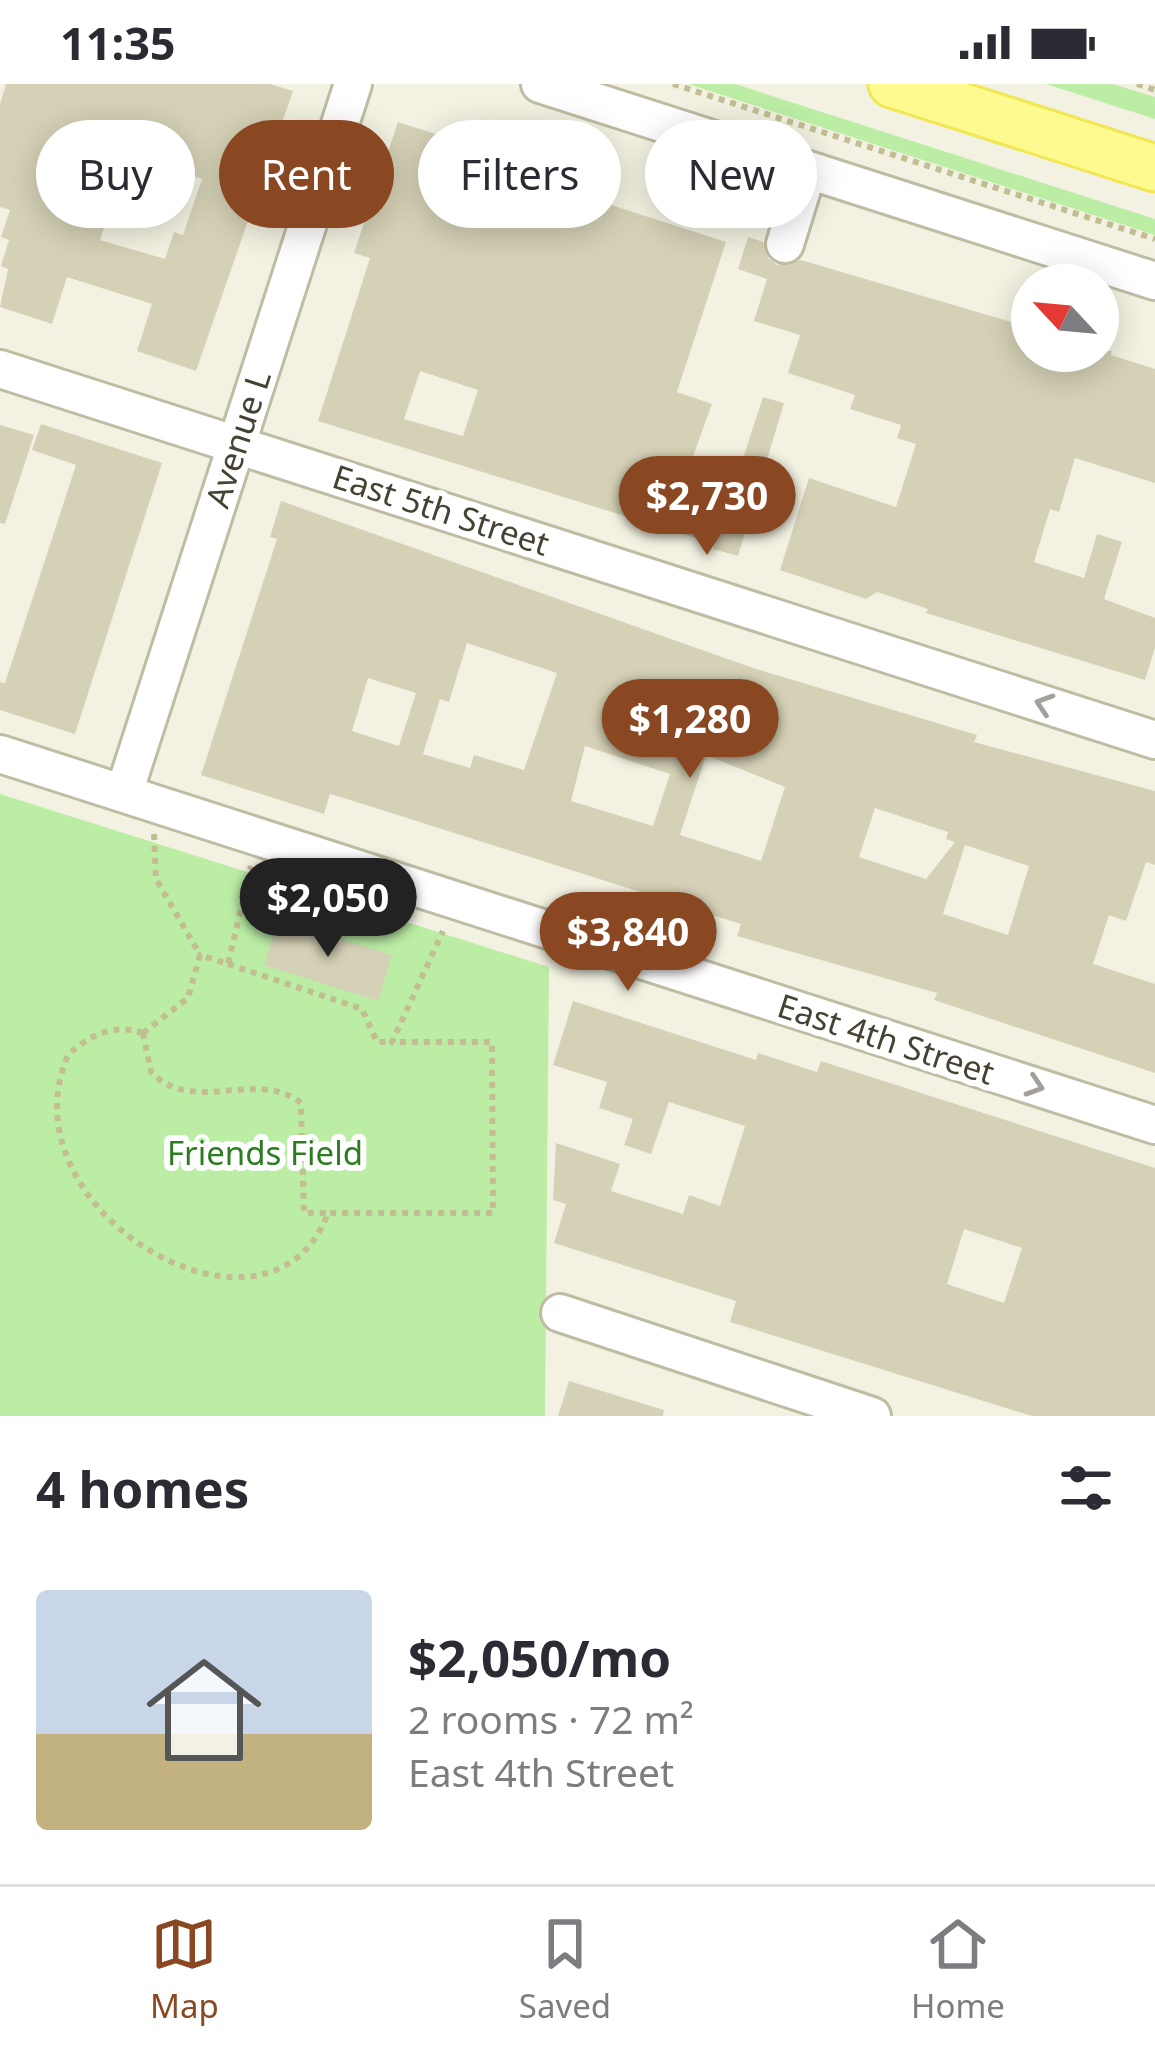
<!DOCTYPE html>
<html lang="en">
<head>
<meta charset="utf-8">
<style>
	:root { --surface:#fff; --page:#f7f7f7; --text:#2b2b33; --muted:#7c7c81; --line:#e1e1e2; --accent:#8a4822 }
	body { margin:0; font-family:"Noto Sans",sans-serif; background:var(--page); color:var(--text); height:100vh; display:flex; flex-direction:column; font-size:45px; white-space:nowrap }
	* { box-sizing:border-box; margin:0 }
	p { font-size:39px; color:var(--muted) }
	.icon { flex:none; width:66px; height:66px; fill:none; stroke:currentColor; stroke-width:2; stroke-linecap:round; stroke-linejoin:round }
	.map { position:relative; height:1332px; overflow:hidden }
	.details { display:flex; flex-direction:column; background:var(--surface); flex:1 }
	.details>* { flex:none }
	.banner { position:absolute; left:36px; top:36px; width:1083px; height:108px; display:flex; gap:24px }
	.needle { width:78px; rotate:296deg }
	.fabs { position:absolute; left:1011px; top:180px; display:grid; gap:24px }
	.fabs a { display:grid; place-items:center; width:108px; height:108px; border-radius:50%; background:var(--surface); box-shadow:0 6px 30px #0003; font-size:60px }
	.price { position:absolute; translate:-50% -102px; padding:0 27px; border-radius:42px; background:var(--accent); color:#fff; font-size:39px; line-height:78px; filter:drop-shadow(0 3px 6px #0008) }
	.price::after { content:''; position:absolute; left:50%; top:72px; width:36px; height:27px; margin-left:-18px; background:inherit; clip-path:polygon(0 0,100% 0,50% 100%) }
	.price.active { background:#222; color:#fff }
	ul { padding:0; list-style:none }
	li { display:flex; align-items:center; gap:36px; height:300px; padding:0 36px }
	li+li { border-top:3px solid var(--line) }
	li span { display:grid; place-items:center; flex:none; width:336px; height:240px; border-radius:12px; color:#555 }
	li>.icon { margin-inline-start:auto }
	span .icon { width:144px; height:144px; fill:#fffc; stroke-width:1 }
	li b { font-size:51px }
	h2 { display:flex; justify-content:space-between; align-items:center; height:144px; padding:0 36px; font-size:51px }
	.tag { padding:0 42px; border-radius:54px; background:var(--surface); box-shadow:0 6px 30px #0003; font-size:42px; line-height:108px }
	.tag.active { background:var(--accent); color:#fff }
	.status { display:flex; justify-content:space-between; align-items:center; height:84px; padding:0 60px; background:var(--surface); direction:ltr }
	.status svg { height:33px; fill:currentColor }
	.menu { display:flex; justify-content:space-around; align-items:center; height:168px; border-top:3px solid var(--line); background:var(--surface); font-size:33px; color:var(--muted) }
	.menu a { display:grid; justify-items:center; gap:6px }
	.menu .active { color:var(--accent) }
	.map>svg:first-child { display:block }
	.green { fill:#bbeda5 }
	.building { fill:#d5d1b6; fill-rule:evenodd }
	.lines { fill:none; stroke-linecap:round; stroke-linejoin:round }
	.minor-casing { stroke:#bfbca4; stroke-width:42 }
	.major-casing { stroke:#f0e753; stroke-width:51 }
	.path { stroke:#c3bd93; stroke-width:6; stroke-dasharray:6 6; stroke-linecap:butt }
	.minor { stroke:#fff; stroke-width:36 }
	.major { stroke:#fffa8f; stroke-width:45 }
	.oneway { stroke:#a2a098 }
	.labels { text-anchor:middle; stroke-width:12; stroke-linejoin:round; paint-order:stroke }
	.street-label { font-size:33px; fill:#454232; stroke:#fff }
	.park-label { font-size:33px; fill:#2c7c20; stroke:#fff }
</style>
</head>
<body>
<div class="status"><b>11:35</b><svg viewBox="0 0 49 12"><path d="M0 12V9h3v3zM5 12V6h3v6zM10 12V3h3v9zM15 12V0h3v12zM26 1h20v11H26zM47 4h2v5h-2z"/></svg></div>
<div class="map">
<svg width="1155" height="1332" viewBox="0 0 1155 1332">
	<rect width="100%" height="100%" fill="#f3f2e2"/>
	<!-- green -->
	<g class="green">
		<path d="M688,0H735L1155,135V151Z"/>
		<path d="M1046,0H1113L1155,13V35Z"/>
		<path d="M0,710L549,883L545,1332H0Z"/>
	</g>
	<!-- building -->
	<g class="building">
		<path d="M6,0H270L293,7L196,287L137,267L152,220L67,193L52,240L0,223L8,185L1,182L9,156L1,153L10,126L0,123V20ZM128,71L202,95L183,151L174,148L165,175L100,156Z"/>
		<path d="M398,38L616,108L611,121L726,158L677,308L712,320L691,378L737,393L763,313L784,319L738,472L713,465L715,460L318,337L370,174L354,169ZM420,287L478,306L463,352L404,335Z"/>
		<path d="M748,153L763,158L768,174L777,181L801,176L1032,244V267H1112L1111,271L1155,285V399L1075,374L1059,428L1050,425L1034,478L1084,494L1097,450L1122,458L1104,515L1155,534V564L1145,596L926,529L928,525L877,508L866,515L780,486L809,394L896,423L916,360L897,354L901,341L850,325L855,311L788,289L800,251L754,237L767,195L738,185Z"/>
		<path d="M41,340L162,379L75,650L0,626V598L5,599L76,381L32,366Z"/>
		<path d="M0,341L34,351L5,440L0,439Z"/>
		<path d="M281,417L753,584L977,651L974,658L1155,707V781L1146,778L1126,837L1109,831L1093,880L1155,900V989L934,916L937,909L737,852L741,840L363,720L330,710L324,730L201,691L277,455L270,453ZM467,559L557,589L524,686L474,671L470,684L423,670L440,615L449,618ZM368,594L416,609L399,662L352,647ZM585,662L670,690L653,742L571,717ZM706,671L785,703L761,777L680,751ZM875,724L948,748L946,755L955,758L926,795L859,773ZM965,761L1029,782L1008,851L943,830Z"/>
		<path d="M279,835L392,871L378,917L264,881Z"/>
		<path d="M573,917L756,976L758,969L817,988L821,977L1155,1084V1332H1032L730,1238L736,1217L554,1159L566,1120L553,1116L556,1059L620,1080L611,1107L683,1130L689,1111L720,1122L745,1042L669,1018L651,1070L624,1061L633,1035L599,1024L607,998L553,981ZM964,1145L1022,1164L1004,1219L947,1200Z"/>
		<path d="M569,1297L664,1326L663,1332H558Z"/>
	</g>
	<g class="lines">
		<!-- minor casing -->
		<g class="minor-casing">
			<g id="minor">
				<path d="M540,0L1155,197"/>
				<path d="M785,160L808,86"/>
				<path d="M0,285L1155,656"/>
				<path d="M0,670L1155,1041"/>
				<path d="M124,709L353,0"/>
				<path d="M560,1229L872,1332"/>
			</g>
		</g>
		<!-- major casing -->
		<g class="major-casing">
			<path id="major" d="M892,0L1155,84"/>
		</g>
		<!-- path -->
		<g class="path">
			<path d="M673,0L1155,155"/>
			<path d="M1137,0L1155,6"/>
			<path d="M154,750L156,795L200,871"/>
			<path d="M228,880L362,925L377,958H392"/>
			<path d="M143,949C115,939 89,951 68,971C0,1129 271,1284 328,1129H493L492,958H392L443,847"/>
			<path d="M143,949L151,988C193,1032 257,984 301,1019L304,1129H326"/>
			<path d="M143,949L188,914L200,871L228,880L251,782"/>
		</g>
		<!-- minor -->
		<use href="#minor" class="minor"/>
		<!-- major -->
		<use href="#major" class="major"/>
	</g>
	<!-- one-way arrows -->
	<defs><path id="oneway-chevron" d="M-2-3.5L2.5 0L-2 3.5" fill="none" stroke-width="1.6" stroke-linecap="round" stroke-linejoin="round" transform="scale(3)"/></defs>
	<g class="oneway">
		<use href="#oneway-chevron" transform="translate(1044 620) rotate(-162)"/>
		<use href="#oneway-chevron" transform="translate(1035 1002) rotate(18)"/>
	</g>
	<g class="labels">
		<!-- street labels -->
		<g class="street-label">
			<text transform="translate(238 355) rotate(-72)" y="12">Avenue L</text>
			<text transform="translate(441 426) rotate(18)" y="12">East 5th Street</text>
			<text transform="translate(886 955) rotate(18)" y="12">East 4th Street</text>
		</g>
		<!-- park labels -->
		<g class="park-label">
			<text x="265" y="1081">Friends Field</text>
		</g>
	</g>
</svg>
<div class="fabs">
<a><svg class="needle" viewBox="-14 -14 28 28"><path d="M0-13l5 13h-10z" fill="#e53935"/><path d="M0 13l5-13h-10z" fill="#7c7c81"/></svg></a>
</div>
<b class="price" style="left:707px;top:474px">$2,730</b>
<b class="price" style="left:690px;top:697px">$1,280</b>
<b class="price active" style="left:328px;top:876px">$2,050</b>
<b class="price" style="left:628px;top:910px">$3,840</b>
<div class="banner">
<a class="tag">Buy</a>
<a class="tag active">Rent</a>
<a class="tag">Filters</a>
<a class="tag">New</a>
</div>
</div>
<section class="details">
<h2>4 homes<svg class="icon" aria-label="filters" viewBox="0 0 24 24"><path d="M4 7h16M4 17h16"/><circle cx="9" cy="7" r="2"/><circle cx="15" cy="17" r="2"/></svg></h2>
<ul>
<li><span style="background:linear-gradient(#c9d6e8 60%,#c2b280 0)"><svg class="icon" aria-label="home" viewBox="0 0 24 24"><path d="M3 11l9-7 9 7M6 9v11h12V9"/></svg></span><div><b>$2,050/mo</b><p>2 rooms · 72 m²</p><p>East 4th Street</p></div></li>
</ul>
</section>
<nav class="menu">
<a class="active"><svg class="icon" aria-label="map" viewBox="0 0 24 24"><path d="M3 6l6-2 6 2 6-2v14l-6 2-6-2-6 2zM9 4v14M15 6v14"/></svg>Map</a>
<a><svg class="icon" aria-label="saved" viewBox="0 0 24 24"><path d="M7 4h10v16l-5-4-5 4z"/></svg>Saved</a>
<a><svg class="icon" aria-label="home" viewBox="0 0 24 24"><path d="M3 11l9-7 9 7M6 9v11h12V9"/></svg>Home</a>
</nav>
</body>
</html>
